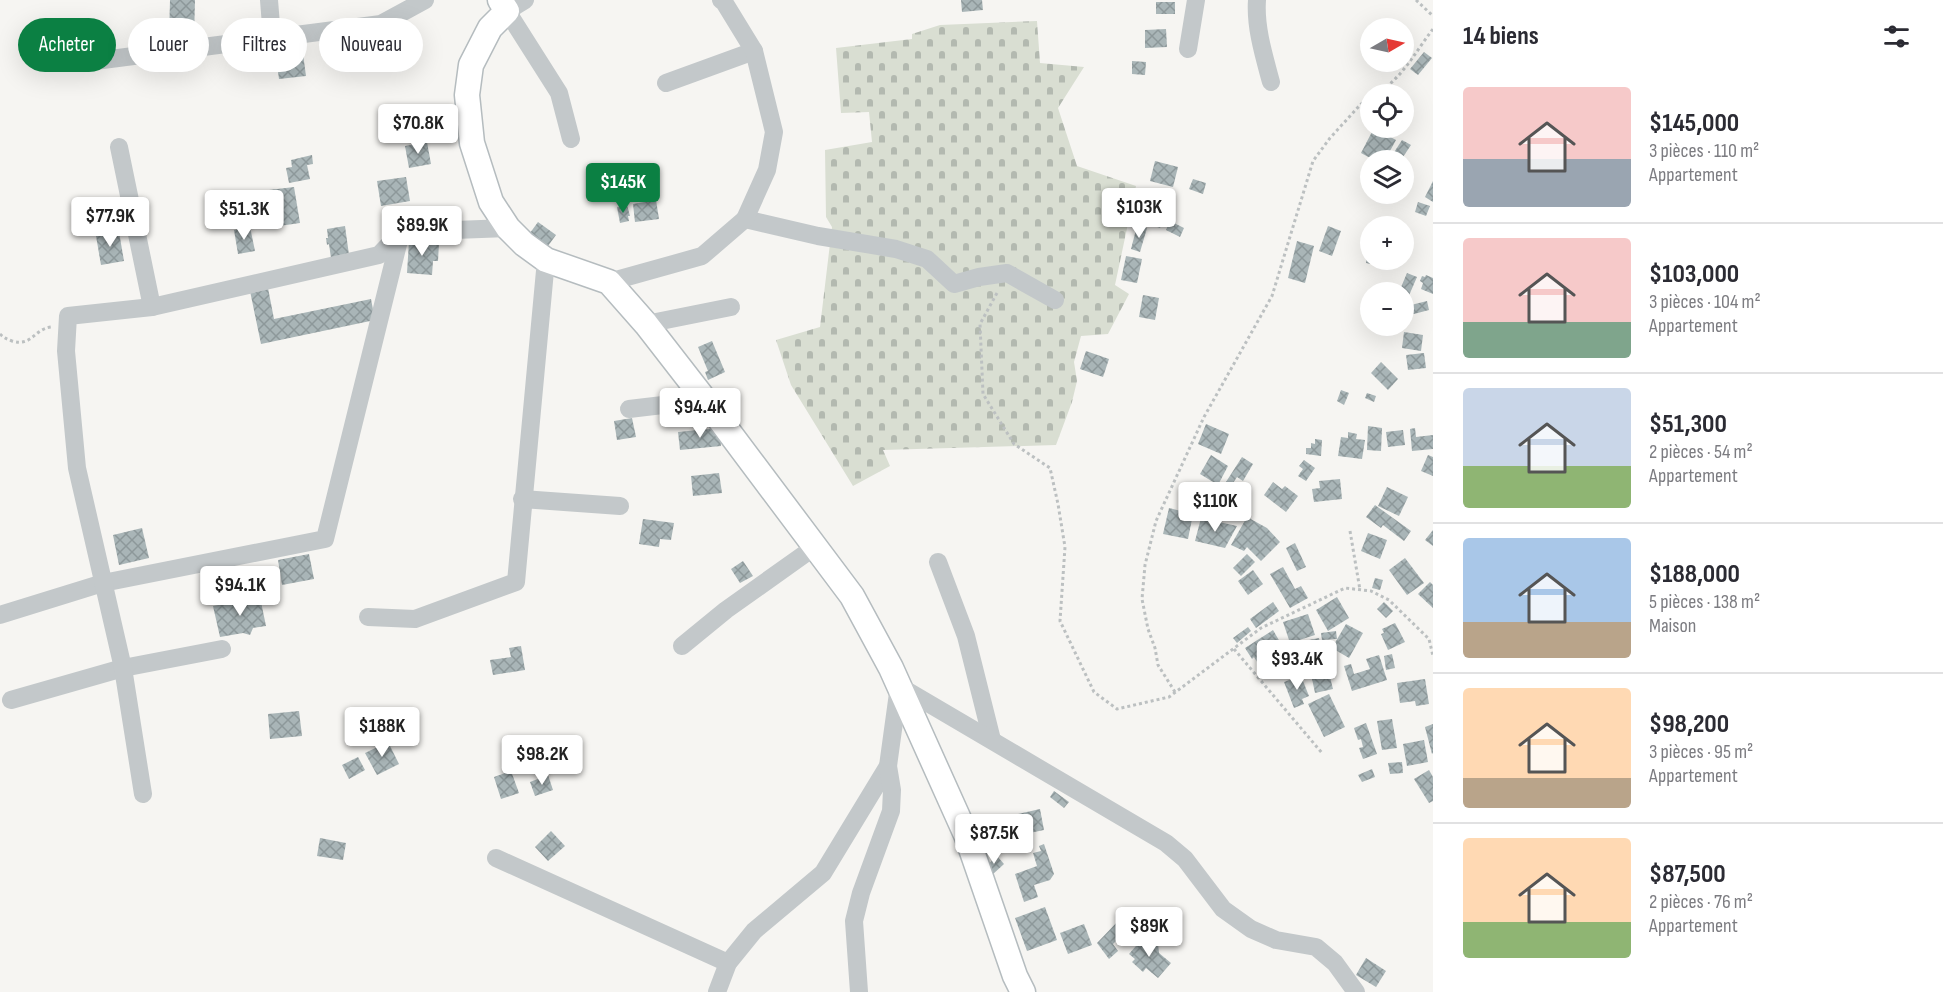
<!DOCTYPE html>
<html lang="fr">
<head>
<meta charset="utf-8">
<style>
	:root { --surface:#fff; --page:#f2f2f3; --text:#2b2b33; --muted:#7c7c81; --line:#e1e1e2; --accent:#0b8043 }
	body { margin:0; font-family:"Sofia Sans Condensed",sans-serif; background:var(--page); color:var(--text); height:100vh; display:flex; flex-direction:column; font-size:22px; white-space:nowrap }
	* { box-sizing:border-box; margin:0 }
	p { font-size:20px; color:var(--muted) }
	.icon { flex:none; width:33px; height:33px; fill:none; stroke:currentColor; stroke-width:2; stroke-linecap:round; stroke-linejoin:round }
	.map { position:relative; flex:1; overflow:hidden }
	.side { display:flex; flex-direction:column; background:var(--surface); width:510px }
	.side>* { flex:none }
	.guide { position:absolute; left:18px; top:18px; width:570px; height:54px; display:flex; gap:12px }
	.needle { width:39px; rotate:81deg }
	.buttons { position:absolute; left:1360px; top:18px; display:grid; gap:12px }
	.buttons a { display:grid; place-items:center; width:54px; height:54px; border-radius:50%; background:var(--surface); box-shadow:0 6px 24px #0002; font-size:30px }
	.price { position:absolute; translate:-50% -51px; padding:0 14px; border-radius:6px; background:#fff; color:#222; font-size:20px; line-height:39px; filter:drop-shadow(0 2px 3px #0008) }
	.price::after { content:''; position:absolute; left:50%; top:36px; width:18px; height:14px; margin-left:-9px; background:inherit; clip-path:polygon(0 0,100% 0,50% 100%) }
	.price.selected { background:var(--accent); color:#fff }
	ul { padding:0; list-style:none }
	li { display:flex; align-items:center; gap:18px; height:150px; padding:0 30px }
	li+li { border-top:2px solid var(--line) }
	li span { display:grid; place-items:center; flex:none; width:168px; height:120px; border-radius:6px; color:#555 }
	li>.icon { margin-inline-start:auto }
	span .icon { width:72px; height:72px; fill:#fffc; stroke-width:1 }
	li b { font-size:26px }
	h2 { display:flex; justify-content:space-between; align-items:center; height:72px; padding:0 30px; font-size:26px }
	.chip { padding:0 21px; border-radius:27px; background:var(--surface); box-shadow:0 6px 24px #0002; font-size:21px; line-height:54px }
	.chip.selected { background:var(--accent); color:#fff }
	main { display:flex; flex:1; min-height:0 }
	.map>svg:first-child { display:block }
	.cemetery { fill:url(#cemetery-stones) }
	.building { fill:url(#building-cross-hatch) }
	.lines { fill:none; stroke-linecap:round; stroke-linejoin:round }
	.secondary-casing { stroke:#b5bcbf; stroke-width:27 }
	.path { stroke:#bcc0c1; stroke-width:3; stroke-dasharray:3 3; stroke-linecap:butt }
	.street { stroke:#c3c8ca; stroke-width:18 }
	.secondary { stroke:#fff; stroke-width:24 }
</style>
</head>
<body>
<main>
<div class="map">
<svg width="1433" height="992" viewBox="0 0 1433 992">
	<defs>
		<pattern id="cemetery-stones" width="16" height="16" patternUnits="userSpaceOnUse" patternTransform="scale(1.5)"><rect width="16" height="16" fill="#d9ded2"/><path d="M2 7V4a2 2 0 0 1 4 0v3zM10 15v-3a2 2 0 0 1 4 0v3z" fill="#b3b9b0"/></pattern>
		<pattern id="building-cross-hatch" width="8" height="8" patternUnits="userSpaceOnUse" patternTransform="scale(1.5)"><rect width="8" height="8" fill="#a9b5b7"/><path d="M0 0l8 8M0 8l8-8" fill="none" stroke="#8d989a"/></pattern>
	</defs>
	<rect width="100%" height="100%" fill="#f6f5f2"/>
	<!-- cemetery -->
	<path class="cemetery" d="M1037,21L1040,63L1084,67L1058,108L1077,166L1136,186L1115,285L1129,294L1108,334L1081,336L1074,362L1077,381L1072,402L1056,445L883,450L890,466L853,486L791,385L776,340L820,327L832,227L826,217L825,150L872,142L869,112L841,113L836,48L912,39V34L940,25Z"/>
	<!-- building -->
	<g class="building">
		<path d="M170,0H195L194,38L169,37Z"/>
		<path d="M961,0H982L983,10L962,12Z"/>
		<rect x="1156" y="2" width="19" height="12"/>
		<path d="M1166,29L1167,47L1145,48V30Z"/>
		<path d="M1424,52L1432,58L1418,75L1410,69Z"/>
		<path d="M303,54L306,76L279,79L276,57Z"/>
		<path d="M1132,61L1146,62L1145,75L1132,74Z"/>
		<path d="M1374,128L1396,140L1385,160H1374L1361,153Z"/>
		<path d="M1402,140L1411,145L1401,160H1396L1391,157Z"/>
		<path d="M427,142L431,164L409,168L405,146Z"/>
		<path d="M312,155L313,164L307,165L310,179L289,183L286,168L292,167L291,160Z"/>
		<path d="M1155,161L1178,167L1173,187L1150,181Z"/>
		<path d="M406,177L410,201L381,206L377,181Z"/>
		<path d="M1193,179L1206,183L1203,194L1189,189Z"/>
		<path d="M1433,181V202L1425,197Z"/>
		<path d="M294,187L300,223L279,226L275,195L270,196L269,190Z"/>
		<path d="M1150,188L1165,193L1160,210L1144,205Z"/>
		<path d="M219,197H248V224L220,225Z"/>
		<path d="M656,200L659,219L635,222L633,204Z"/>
		<path d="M1418,202L1430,206L1426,216L1415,212Z"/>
		<path d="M627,205L630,216H628L629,221L620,223L617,207Z"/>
		<path d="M1149,216L1163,221L1160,228L1146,223Z"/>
		<path d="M1170,221L1184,228L1180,237L1166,230Z"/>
		<path d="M538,222L556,235L548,246L530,233Z"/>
		<path d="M345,226L349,255L331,258L329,244L327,245L326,238H328L327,229Z"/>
		<path d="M1137,226L1147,228L1140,252L1131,249Z"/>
		<path d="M1328,226L1341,231L1332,256L1319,251Z"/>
		<path d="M250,227L255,251L238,254L234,230Z"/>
		<path d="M119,232L124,261L101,265L96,236Z"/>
		<path d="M409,241L439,243L438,261H433L432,275L407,273Z"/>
		<path d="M1297,241L1314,246L1305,283L1288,278Z"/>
		<path d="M1370,241L1371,260H1387L1385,267L1366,263Z"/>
		<path d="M1126,256L1142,259L1137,283L1121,280Z"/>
		<path d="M1407,273L1417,277L1404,307V292H1399Z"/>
		<path d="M1426,275L1433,278V294L1421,289L1423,283L1420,281L1422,276L1425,277Z"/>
		<path d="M1379,285L1398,292H1376Z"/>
		<path d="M268,288L274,319L371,299L375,320L261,344L250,291Z"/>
		<path d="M1143,295L1159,298L1155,320L1139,317Z"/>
		<path d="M1427,301L1429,310L1410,315L1407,306Z"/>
		<path d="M1404,332L1423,335L1421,351L1402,348Z"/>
		<path d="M712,341L725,372L708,380L705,372L708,371L698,347Z"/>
		<path d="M1086,351L1109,359L1103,377L1080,369Z"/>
		<path d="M1424,353L1426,368L1408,370L1406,355Z"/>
		<path d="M1381,362L1398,379L1388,390L1371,373Z"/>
		<path d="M1341,390L1349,393L1344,405L1337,401Z"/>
		<path d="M1367,393L1376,396L1374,402L1365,398Z"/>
		<path d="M632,418L636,437L617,440L614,421Z"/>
		<path d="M1206,424L1229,434L1221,454L1198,444Z"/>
		<path d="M1368,426L1382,428L1381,451L1367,450Z"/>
		<path d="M719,428L721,446L680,450L678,432Z"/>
		<path d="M1415,428L1416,437L1433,435V449L1412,451L1410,429Z"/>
		<path d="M1403,430L1405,445L1388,447L1386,432Z"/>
		<path d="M1348,432L1357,434L1356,439L1365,440L1362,459L1338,456L1341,437L1348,438Z"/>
		<path d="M1315,439L1322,440L1321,456L1306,454V448H1311V443L1315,444Z"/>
		<path d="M1211,455L1228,466L1218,485L1200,474Z"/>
		<path d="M1428,455L1433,457V476L1421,471Z"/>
		<path d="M1242,457L1253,464L1243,481L1237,477L1220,503L1215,499Z"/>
		<path d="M1304,460L1315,468L1306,481L1298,476L1303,469L1299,466Z"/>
		<path d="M719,473L722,493L693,496L691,476Z"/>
		<path d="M1340,479L1342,499L1314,502L1312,489L1320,488L1319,481Z"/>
		<path d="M1273,482L1282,489L1285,486L1298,496L1286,512L1264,495Z"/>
		<path d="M1387,487L1408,497L1399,516L1378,506Z"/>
		<path d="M1375,505L1411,531L1404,541L1383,525L1381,528L1366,517Z"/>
		<path d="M1169,508L1193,514L1188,539L1163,534Z"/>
		<path d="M1247,517L1267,528L1280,542L1261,561L1247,547L1244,551L1231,545Z"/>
		<path d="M1201,518L1237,526L1225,548L1195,541Z"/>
		<path d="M643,519L674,523L671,540L660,539L659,547L639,544Z"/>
		<path d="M142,528L149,558L119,565L113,535Z"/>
		<path d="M1433,530V546L1425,540Z"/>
		<path d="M1368,533L1387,540L1380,559L1361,551Z"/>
		<path d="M1295,543L1306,567L1297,571L1286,548Z"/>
		<path d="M309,554L314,579L282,585L278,560Z"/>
		<path d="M1247,554L1255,562L1241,576L1233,568Z"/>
		<path d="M1405,558L1424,583L1407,595L1389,570Z"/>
		<path d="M743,561L753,576L740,583L731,569Z"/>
		<path d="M1283,567L1295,589L1301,586L1308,598L1290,608L1270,574Z"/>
		<path d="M1253,570L1263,584L1248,595L1238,581Z"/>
		<path d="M1375,578L1383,580L1380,590L1372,588Z"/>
		<path d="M1430,582L1433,585V608L1418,594Z"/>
		<path d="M260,597L266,626L253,628L250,635L243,633L220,637L213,606Z"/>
		<path d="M1337,597L1349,618L1328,631L1316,610Z"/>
		<path d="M1273,602L1279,611L1256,628L1250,619Z"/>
		<path d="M1384,602L1393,611L1386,618L1377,609Z"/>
		<path d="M1308,614L1315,635L1290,643L1283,622Z"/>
		<path d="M1395,623L1405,642L1388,650L1381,634L1384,633L1382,629Z"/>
		<path d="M1346,624L1363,633L1349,658L1332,648Z"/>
		<path d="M1248,627L1251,631L1237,643L1233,638Z"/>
		<path d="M1273,630L1284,649L1259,665L1254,657L1252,659L1245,648Z"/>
		<path d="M1336,631L1337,639L1322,640L1321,633Z"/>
		<path d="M1319,638L1324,666L1327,665L1333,689L1315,693L1304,641Z"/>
		<path d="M521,646L525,670L493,675L490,660L511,657L509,648Z"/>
		<path d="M1392,654L1395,668L1386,670L1384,656Z"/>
		<path d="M1379,655L1387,680L1352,691L1344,666L1351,664L1354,674L1370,669L1366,659Z"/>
		<path d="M1301,676L1309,696L1302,699L1304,704L1294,708L1284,682Z"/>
		<path d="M1425,679L1429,704L1416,706L1415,701L1400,703L1397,683Z"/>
		<path d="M1329,694L1345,727L1324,737L1308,704Z"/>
		<path d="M299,711L302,736L270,739L268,714Z"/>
		<path d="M1392,719L1397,748L1382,750L1377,721Z"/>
		<path d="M1366,723L1377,754L1363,759L1359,748L1363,747L1361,739L1358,740L1354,728Z"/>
		<path d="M1433,724V753L1432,754L1425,727Z"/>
		<path d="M1424,740L1428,762L1407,766L1403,744Z"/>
		<path d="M388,742L399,764L377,775L365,753Z"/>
		<path d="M358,757L365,770L349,779L342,765Z"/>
		<path d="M1402,762L1403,773L1390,774L1388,763Z"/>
		<path d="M1372,769L1375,777L1362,782L1358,775Z"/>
		<path d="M1429,770L1433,777V801L1429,803L1414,779Z"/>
		<path d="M511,771L519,793L501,799L494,777Z"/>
		<path d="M548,775L553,790L535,796L530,782Z"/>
		<path d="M1054,791L1069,802L1064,808L1050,797Z"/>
		<path d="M1040,809L1044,830L1005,838L1003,831L999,832L997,824L1002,823L1000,818Z"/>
		<path d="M986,820L993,840L980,845L973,825Z"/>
		<path d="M551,831L565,846L548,861L535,847Z"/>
		<path d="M320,838L346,843L343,860L317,856Z"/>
		<path d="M1044,844L1054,874L1050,880L1034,885L1038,897L1024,902L1015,874L1037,866L1033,853L1041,851L1039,846Z"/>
		<path d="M997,856L1004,864L992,875L985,867Z"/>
		<path d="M1045,907L1057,940L1027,951L1015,918Z"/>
		<path d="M1120,919L1129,928L1113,944L1118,951L1109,959L1097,943Z"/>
		<path d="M1084,924L1092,945L1068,954L1060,933Z"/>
		<path d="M1142,939L1149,944L1158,943L1159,953L1171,963L1158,978L1146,968L1143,972L1132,962L1135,959L1129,954Z"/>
		<path d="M1366,958L1386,971L1376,987L1356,975Z"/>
	</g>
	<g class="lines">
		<!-- secondary casing -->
		<g class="secondary-casing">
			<path id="secondary" d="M500,0L507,11L490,28L471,65L467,95L472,143L491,202L508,228L524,244L546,260L609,282L646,324L705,400L852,596L891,668L967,837L1015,976L1023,992"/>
		</g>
		<!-- path -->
		<g class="path">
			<path d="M1416,0L1433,16"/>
			<path d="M1376,94C1401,80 1416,51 1433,29"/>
			<path d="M997,293L980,324L983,394L1014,444L1050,468L1058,504L1065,547L1060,621L1094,692L1117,709L1169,697L1261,628L1345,588L1371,591L1389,600L1429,639L1433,656"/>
			<path d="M0,334C4,338 7,339 12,341C32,347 34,329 51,327"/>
			<path d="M1350,531L1360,590"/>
			<path d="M1234,649L1322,753"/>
			<path d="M1175,692L1158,665L1155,648L1148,629L1142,599L1145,565L1156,521L1204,417L1272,296L1313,161L1330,138L1361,104L1371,98"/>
		</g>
		<!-- street -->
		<g class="street">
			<path d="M269,0L272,38"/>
			<path d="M525,0L507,11L559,93L571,139"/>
			<path d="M1257,0C1255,27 1264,56 1271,82"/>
			<path d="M1188,49L1196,0"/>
			<path d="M95,61L381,24L425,0"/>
			<path d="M666,83L754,51"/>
			<path d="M119,147L152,307"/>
			<path d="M745,219L818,236L896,249L927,259L954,284L979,277L1007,273L1055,300"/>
			<path d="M609,282L702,256L745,219L767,170L774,132L754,51L724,2L721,0"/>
			<path d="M646,324L731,307"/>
			<path d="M629,409L705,400"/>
			<path d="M522,499L620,506"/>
			<path d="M938,562L966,636L992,740"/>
			<path d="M0,615L103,583L325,539L401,232L508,228"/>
			<path d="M368,617L415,619L516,582L546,260"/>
			<path d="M682,646L726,610L816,546"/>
			<path d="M11,700L123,668L222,649"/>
			<path d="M143,794L123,668L77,468L66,351L68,316L152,307L379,255L401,232"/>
			<path d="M496,858L728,963"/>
			<path d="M717,992L728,963L754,931L823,873L888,766L899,686L1166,843L1185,859L1223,909L1251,929L1276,940L1316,947L1335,963L1356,992"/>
			<path d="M859,992L854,921L861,893L891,811L892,790L888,766"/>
		</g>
		<!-- secondary -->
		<use href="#secondary" class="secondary"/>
	</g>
</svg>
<div class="buttons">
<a><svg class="needle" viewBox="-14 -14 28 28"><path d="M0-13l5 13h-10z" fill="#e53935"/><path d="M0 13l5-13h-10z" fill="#7c7c81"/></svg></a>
<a><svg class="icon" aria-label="locate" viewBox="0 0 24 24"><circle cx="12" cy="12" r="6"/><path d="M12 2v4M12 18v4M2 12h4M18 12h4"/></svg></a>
<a><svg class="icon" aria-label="layers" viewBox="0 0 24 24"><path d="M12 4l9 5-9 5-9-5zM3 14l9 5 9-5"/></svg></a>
<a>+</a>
<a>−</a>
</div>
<b class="price" style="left:418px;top:155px">$70.8K</b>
<b class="price selected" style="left:623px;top:214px">$145K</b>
<b class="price" style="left:1139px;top:239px">$103K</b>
<b class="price" style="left:244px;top:241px">$51.3K</b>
<b class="price" style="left:110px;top:248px">$77.9K</b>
<b class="price" style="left:422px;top:257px">$89.9K</b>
<b class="price" style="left:700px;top:439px">$94.4K</b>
<b class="price" style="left:1215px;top:533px">$110K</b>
<b class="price" style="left:240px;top:617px">$94.1K</b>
<b class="price" style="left:1297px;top:691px">$93.4K</b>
<b class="price" style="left:382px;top:758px">$188K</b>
<b class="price" style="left:542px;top:786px">$98.2K</b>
<b class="price" style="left:994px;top:865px">$87.5K</b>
<b class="price" style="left:1149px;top:958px">$89K</b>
<div class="guide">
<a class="chip selected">Acheter</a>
<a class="chip">Louer</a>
<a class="chip">Filtres</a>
<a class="chip">Nouveau</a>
</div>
</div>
<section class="side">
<h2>14 biens<svg class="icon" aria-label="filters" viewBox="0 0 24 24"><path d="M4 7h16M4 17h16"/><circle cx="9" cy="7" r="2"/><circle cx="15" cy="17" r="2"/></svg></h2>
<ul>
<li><span style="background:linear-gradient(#f6c9c9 60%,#9aa5b1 0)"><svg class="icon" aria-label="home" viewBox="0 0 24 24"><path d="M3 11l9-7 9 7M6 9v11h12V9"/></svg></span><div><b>$145,000</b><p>3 pièces · 110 m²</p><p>Appartement</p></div></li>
<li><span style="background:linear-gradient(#f6c9c9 70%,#7fa58c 0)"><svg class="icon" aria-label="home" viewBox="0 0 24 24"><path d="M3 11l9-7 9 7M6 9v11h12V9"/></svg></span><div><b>$103,000</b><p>3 pièces · 104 m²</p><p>Appartement</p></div></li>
<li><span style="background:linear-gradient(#c9d6e8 65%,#8fb573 0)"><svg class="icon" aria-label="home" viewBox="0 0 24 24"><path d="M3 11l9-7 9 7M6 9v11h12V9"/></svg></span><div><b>$51,300</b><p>2 pièces · 54 m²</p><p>Appartement</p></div></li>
<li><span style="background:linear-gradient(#a9c7e8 70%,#b9a48a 0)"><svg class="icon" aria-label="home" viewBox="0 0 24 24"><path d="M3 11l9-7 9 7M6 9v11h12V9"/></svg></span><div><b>$188,000</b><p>5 pièces · 138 m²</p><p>Maison</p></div></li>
<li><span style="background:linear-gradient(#ffd9b3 75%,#b9a48a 0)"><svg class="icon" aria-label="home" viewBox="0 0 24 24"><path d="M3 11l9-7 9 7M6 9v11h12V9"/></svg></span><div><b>$98,200</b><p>3 pièces · 95 m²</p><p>Appartement</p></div></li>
<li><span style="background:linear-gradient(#ffd9b3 70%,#8fb573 0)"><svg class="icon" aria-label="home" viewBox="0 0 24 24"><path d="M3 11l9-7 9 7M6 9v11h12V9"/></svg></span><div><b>$87,500</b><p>2 pièces · 76 m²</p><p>Appartement</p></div></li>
</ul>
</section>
</main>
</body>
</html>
